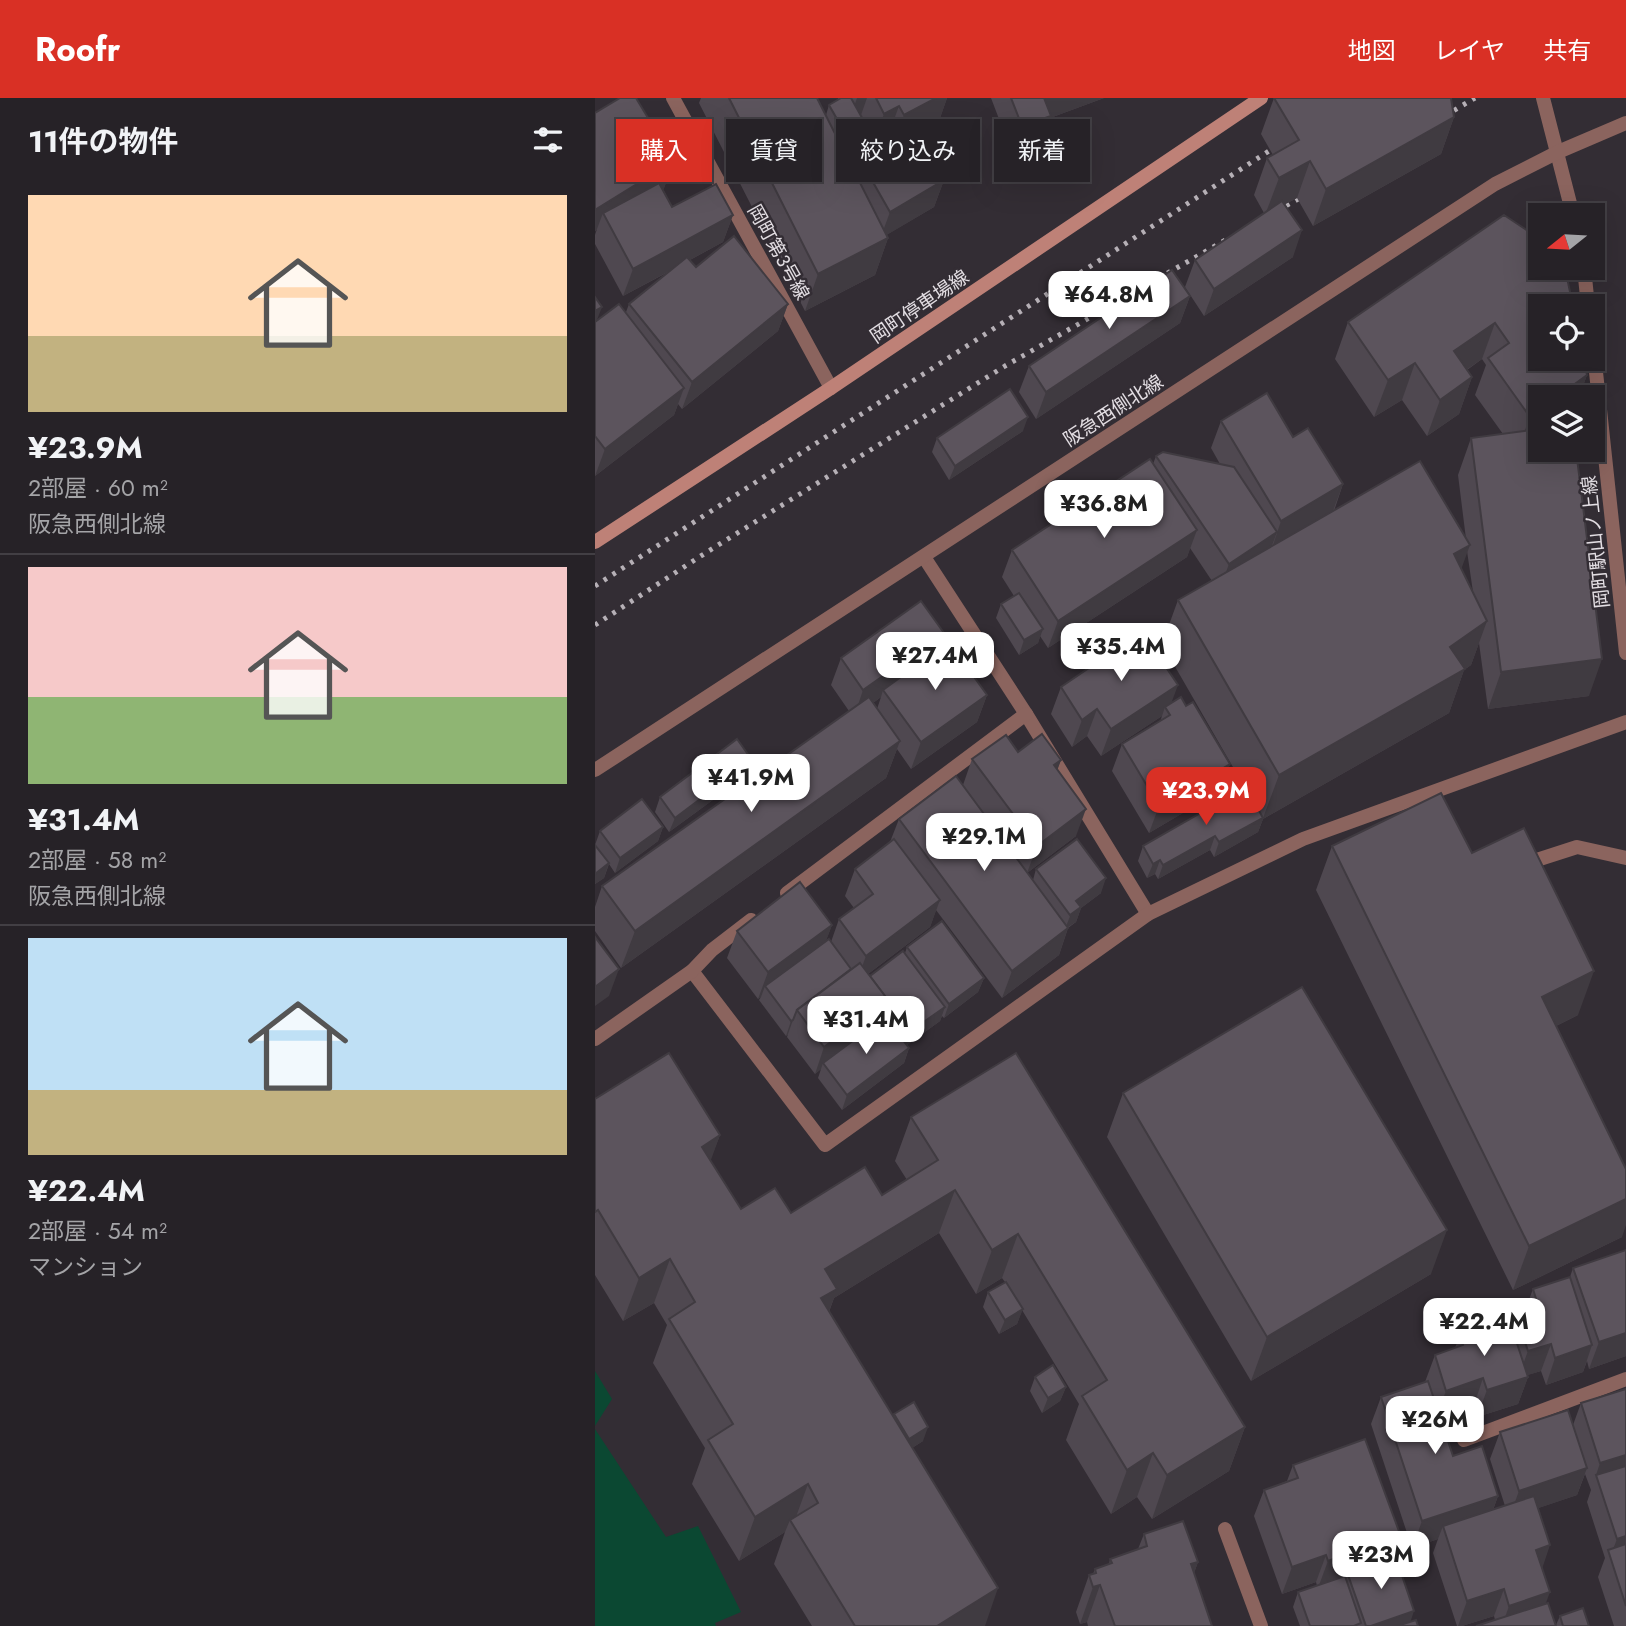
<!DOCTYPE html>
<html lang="ja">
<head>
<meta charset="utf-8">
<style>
	:root { --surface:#262227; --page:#322f33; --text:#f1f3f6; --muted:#a4a4a7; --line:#423f44; --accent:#d93025 }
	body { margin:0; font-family:Jost,"Noto Sans JP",sans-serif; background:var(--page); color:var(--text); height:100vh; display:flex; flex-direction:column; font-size:26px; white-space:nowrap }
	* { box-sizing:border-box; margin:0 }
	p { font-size:23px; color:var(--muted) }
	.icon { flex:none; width:38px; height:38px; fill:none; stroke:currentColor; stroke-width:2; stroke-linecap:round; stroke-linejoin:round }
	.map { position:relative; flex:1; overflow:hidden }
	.side { display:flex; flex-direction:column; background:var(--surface); width:595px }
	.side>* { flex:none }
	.guide { position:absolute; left:21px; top:21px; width:665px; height:63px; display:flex; gap:14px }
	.needle { width:46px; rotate:252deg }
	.controls { position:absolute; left:933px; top:105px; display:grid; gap:14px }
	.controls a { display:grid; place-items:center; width:77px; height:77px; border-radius:0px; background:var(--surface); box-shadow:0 7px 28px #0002,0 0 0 2px var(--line); font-size:35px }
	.price { position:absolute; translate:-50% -60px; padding:0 16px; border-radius:14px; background:#fff; color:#222; font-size:23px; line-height:46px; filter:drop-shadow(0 2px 4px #0008) }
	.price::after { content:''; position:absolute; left:50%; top:42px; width:21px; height:16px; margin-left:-10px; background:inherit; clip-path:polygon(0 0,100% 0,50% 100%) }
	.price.active { background:var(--accent); color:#fff }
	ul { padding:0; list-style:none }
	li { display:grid; align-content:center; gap:14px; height:371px; padding:0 28px }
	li+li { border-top:2px solid var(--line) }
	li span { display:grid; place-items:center; height:217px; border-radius:0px; color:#555 }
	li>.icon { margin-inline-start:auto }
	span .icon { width:126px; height:126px; fill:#fffc; stroke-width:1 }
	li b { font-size:30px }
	h2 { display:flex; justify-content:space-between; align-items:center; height:84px; padding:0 28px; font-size:30px }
	.chip { padding:0 24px; border-radius:0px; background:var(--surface); box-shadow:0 7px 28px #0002,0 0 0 2px var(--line); font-size:24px; line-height:63px }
	.chip.active { background:var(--accent); color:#fff }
	header { display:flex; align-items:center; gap:42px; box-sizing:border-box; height:98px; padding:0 35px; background:var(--accent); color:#fff }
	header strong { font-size:33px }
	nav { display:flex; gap:38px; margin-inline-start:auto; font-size:24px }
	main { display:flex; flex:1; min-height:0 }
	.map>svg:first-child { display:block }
	.green { fill:#0b4832 }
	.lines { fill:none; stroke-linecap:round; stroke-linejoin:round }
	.lane { stroke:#8b645e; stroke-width:14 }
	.street { stroke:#8b645e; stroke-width:14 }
	.secondary { stroke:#be8177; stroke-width:14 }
	.rail { stroke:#b6b0b6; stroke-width:5; stroke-dasharray:3.5 7; stroke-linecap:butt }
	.wall { fill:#4f4850; fill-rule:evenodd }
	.shaded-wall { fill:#403b41 }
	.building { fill:#5c545d; stroke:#403b41; stroke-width:2 }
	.labels { text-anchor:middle; stroke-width:5; stroke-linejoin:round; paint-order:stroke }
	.street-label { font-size:19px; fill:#e3dee3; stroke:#332d34 }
</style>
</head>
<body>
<header>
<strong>Roofr</strong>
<nav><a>地図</a><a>レイヤ</a><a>共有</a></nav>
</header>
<main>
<section class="side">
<h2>11件の物件<svg class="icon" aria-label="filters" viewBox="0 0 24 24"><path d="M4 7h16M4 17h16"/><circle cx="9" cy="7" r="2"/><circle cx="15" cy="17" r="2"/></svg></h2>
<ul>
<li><span style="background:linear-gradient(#ffd9b3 65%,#c2b280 0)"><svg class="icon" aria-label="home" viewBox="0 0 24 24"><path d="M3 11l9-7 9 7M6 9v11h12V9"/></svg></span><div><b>¥23.9M</b><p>2部屋 · 60 m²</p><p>阪急西側北線</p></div></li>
<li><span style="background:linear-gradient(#f6c9c9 60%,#8fb573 0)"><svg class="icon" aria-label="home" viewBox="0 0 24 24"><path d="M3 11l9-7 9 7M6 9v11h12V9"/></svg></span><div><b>¥31.4M</b><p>2部屋 · 58 m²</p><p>阪急西側北線</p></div></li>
<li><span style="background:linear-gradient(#bfe0f5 70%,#c2b280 0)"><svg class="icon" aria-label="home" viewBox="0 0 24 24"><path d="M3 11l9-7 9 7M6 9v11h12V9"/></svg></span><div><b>¥22.4M</b><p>2部屋 · 54 m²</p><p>マンション</p></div></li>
</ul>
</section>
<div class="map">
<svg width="1031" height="1528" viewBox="0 0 1031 1528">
	<rect width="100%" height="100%" fill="#332d34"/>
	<!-- green -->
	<g class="green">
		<path d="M0,1273L17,1301L0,1328Z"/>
		<path d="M0,1331L71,1439L103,1428L146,1514L120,1525L121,1528H0Z"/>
	</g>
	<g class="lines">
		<!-- lane -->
		<path class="lane" d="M929,766L982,749L1031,760"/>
		<!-- street -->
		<g class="street">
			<path d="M78,0L236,290"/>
			<path d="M948,0L978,117"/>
			<path d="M989,170L993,208"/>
			<path d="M998,246L1031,555"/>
			<path d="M329,459L431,616L553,816"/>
			<path d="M0,672L900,86L963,54L1031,25"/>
			<path d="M192,795L431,616"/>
			<path d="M97,873L230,1047L553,816L708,741L1031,624"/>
			<path d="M0,941L97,873L117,852L156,822"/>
			<path d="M869,1342L1031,1281"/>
			<path d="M630,1431L666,1528"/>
		</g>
		<!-- secondary -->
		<path class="secondary" d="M0,444L236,290L666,0"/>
		<!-- rail -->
		<g class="rail">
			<path d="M841,23L880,0"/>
			<path d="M673,118L719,92"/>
			<path d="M0,488L691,42"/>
			<path d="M0,527L112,454L410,268L634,140"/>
		</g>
	</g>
	<!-- wall -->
	<g class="wall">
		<path d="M106,0H222L231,17L234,7L243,2V0H352L345,20L306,40L310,48L349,82L339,109L291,137L293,140L280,177L210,213L104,5Z"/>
		<path d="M396,0H509L455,20L446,45L417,55Z"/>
		<path d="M679,0L859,19L846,56L718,128L702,100L690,106L698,159L609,218L590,189L600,162L669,115L659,97L672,60L678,57L666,36Z"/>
		<path d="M0,15L79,63L69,90L68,91L77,109L138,117L128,144L95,162L101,169L193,206L183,233L87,311L83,306L79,317L0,378V199L1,223L31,214L34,206L77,172L28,198L0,146V137L2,131L0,133Z"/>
		<path d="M909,117L992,277L984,299H945L994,598L893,611L884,545L876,567L869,572L854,615L668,721L663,734L619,759L615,752L563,781L560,776L552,780L543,763L548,748L650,690L567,546L583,502L617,483L595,450L592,459L453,550L445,538L443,545L424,557L401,520L406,506L419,498L407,479L417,452L558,366L561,358L625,366L616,350L626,323L698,339L748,386L739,413L871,441L863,377L876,340L908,336L880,297L891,267L887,261L872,272L877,279L864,316L832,338L807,302L779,319L740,261L753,224ZM872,453L878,494L866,470Z"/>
		<path d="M595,198L585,225L441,321L424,294L434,268Z"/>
		<path d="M428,333L354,382L337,354L342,340Z"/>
		<path d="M342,553L392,597L382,624L316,671L302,651L291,680L26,870L0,833V809L7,788L254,613L236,587L246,560ZM286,599L282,611L278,605Z"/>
		<path d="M466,589L576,605L591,608L635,666L625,693L554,735L517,673L527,646L565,624L567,618L506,658L492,638L477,649L456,616Z"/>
		<path d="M423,654L466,662L462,672L481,738L432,775L438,782L441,771L506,795L486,810L481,824L473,830L464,857L407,900L341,812L335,829L273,876L275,878L310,855L312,849L389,880L383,894L349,920L347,918L345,923L312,947L314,950L309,965L247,1012L223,980L226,971L220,976L192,939L193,936L191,938L164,902L166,899L163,901L132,860L142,833L237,827L231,842L236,844L244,821L259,810L250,798L260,771L295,744L304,721L368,687L377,661Z"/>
		<path d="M152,677L74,734L60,714L65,699Z"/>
		<path d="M68,729L63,743L20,775L14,766L9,780L0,786V747L5,733Z"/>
		<path d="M737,748L877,755L983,917L961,928L1027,1139L918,1192L721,792Z"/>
		<path d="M528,995L836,1176L656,1283L512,1039Z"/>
		<path d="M0,1001L125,1037L115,1062L146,1111L196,1115L287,1097L312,1082L300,1063L316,1019L650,1329L634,1373L557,1421L542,1399L516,1416L471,1342L484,1306L427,1212L422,1226L404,1236L388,1209L393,1194L410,1184L407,1180L381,1196L344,1135L239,1200L234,1214L298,1319L299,1316L328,1343L317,1350L390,1528H217L179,1466L190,1434L144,1463L97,1386L110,1350L58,1265L72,1227L59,1205L28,1223L0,1177Z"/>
		<path d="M1031,1152V1258L994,1271L992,1263L988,1274L951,1287L946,1273L932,1277L933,1279L923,1306L882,1319L879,1307L845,1318L858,1358L903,1398L898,1412L910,1408L895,1361L905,1334L978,1327L986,1305L1031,1291V1528H1019L1003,1479L1010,1460L992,1404L996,1392L990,1376L982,1397L943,1410L947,1470L951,1505L961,1527L965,1518L994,1528H881L900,1522L899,1518L867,1528H862L838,1455L843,1441L817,1450L776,1326L786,1299L830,1284L840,1257L860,1250L865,1237L915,1223L919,1211L932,1207L938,1191L975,1179L978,1170Z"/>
		<path d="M440,1279L471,1289L465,1303L447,1315L435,1293Z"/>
		<path d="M698,1367L805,1436L797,1458L815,1523L823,1528H705L698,1509L703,1494L722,1488L721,1484L687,1496L659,1418L669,1392L692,1383Z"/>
		<path d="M549,1436L603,1464L599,1475L617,1528H493L492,1524L485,1526L481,1514L494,1477L498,1476L500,1471L514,1466L515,1461L543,1451Z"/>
	</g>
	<!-- shaded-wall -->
	<g class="shaded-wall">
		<path d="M262,0H272L266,17L254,23Z"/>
		<path d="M341,0H352L345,20L299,44L309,17Z"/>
		<path d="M448,0H509L455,20L446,45L417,55L427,28Z"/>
		<path d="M304,8L294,35L279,43L289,16Z"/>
		<path d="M859,19L846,56L718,128L731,91Z"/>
		<path d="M79,63L69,90L13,125L8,115L2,131L0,133V112Z"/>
		<path d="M715,63L702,100L670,117L684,80Z"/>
		<path d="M349,82L339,109L285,141L295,114Z"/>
		<path d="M138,117L128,144L28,198L38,171Z"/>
		<path d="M707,132L698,159L609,218L619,191Z"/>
		<path d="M293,140L280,177L210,213L223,176Z"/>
		<path d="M595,198L585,225L441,321L451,294Z"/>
		<path d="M193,206L183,233L87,311L97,284Z"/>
		<path d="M7,209L0,227V213Z"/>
		<path d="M900,225L887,261L845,290L859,253Z"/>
		<path d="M820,265L807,302L779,319L793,282Z"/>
		<path d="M992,277L984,299H962Z"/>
		<path d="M877,279L864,316L832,338L845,302Z"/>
		<path d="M89,290L79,317L0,378L10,351Z"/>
		<path d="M945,311V338L921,355L935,319Z"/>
		<path d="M433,319L428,333L354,382L360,368Z"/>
		<path d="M748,386L738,413L677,450L686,423Z"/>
		<path d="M602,432L592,459L453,550L463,523Z"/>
		<path d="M682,434L672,461L624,493L634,466Z"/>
		<path d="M875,447L859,491V456Z"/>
		<path d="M892,523L876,567L869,572L854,615L668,721L663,734L619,759L624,744L668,720L684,677L855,549Z"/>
		<path d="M448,531L443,545L424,557L429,542Z"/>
		<path d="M349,535L339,562L288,592L286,599L259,619L268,592Z"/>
		<path d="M1007,561L994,598L893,611L906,574Z"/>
		<path d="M583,587L573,614L570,609L567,618L506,658L516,631Z"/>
		<path d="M392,597L382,624L316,671L326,644Z"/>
		<path d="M502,611L492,638L477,649L487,622Z"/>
		<path d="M305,643L291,680L26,870L40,833Z"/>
		<path d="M157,662L152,677L74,734L80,720Z"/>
		<path d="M466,662L456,689L459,667Z"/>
		<path d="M635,666L625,693L554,735L564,708Z"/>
		<path d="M491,711L481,738L432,775L442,748Z"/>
		<path d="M68,729L63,743L20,775L25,760Z"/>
		<path d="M620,738L615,752L563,781L568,767Z"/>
		<path d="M565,762L560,776L552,780L558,766Z"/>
		<path d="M14,765L9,780L0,786V776Z"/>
		<path d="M511,780L506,795L486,810L481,824L470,831L481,803Z"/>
		<path d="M345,802L335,829L261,885L271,858Z"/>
		<path d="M237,827L227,854L170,888L166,899L163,901L173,874Z"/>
		<path d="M473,830L464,857L407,900L417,873Z"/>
		<path d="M24,871L14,898L0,908V889Z"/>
		<path d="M999,873L983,917L931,943L947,899Z"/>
		<path d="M389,880L383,894L349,920L354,906Z"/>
		<path d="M293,902L283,929L228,965L226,971L220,976L229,949Z"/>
		<path d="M350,909L345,923L308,950L313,935Z"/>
		<path d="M198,922L193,936L191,938L196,923Z"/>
		<path d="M314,950L309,965L247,1012L252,997Z"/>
		<path d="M125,1037L109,1081L107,1049Z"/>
		<path d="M360,1092L344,1135L239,1200L226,1234L210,1244L230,1171Z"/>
		<path d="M1031,1101V1127L1027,1139L918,1192L934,1148Z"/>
		<path d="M852,1132L836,1176L656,1283L672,1239Z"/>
		<path d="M423,1136L407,1180L381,1196L397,1152Z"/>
		<path d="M75,1161L59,1205L28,1223L44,1180Z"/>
		<path d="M428,1211L422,1226L404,1236L410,1222Z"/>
		<path d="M1031,1235V1258L994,1271L1004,1244Z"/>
		<path d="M956,1246L946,1273L923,1280L933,1253Z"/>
		<path d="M997,1247L988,1274L951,1287L960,1260Z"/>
		<path d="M933,1279L923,1306L882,1319L892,1292Z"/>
		<path d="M888,1280L879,1307L841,1319L851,1293Z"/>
		<path d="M471,1289L465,1303L447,1315L453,1300Z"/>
		<path d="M333,1329L328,1343L309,1355L314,1341Z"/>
		<path d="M650,1329L634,1373L557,1421L572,1377Z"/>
		<path d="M558,1355L542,1399L516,1416L532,1372Z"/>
		<path d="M1031,1357V1381L1001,1377L996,1392L1005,1365Z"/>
		<path d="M992,1370L982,1397L914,1420L924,1393Z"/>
		<path d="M213,1386L198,1427L195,1422L190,1434L144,1463L160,1419Z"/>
		<path d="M903,1398L893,1425L848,1428L843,1441L817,1450L827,1423Z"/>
		<path d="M805,1436L795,1463L752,1474L750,1480L723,1490L733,1463Z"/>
		<path d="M1031,1438V1462L1015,1459L1022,1441Z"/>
		<path d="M955,1447L946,1474L941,1452Z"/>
		<path d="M731,1457L721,1484L687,1496L697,1469Z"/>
		<path d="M603,1464L589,1501L596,1466Z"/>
		<path d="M505,1487L492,1524L485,1526L498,1489Z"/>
		<path d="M403,1490L390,1528H342Z"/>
		<path d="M909,1491L899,1518L867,1528H863L872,1503Z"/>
		<path d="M955,1494L945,1521L907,1528L914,1508Z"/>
		<path d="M819,1513L814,1528H776Z"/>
	</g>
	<!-- building -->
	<g class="building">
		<path d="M25,0H41L79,63L0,112V15Z"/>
		<path d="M134,0H222L293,140L223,176Z"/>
		<path d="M246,0H256L276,36L297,24L310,48L324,39L349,82L295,114L234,7Z"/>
		<path d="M281,0H341L309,17L304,8L289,16Z"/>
		<path d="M416,0H449L456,18L427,28Z"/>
		<path d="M679,0H856L859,19L731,91L715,63L684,80L672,60L704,42Z"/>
		<path d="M64,85L77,109L121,86L138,117L38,171L8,115Z"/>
		<path d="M687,103L707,132L619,191L600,162Z"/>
		<path d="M909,117L945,141V170H970L978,208H945V261H989L992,277L962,299H945V311L935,319L893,260L914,245L900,225L859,253L877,279L845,302L820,265L793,282L753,224Z"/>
		<path d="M139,138L193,206L97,284L34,206L92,159L101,169Z"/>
		<path d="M577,172L595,198L451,294L434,268Z"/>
		<path d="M0,199L7,209L0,213Z"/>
		<path d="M24,206L89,290L10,351L0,338V224Z"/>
		<path d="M415,291L433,319L360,368L342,340Z"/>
		<path d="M672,295L698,339L713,330L748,386L686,423L626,323Z"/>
		<path d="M945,331V352H981L1007,561L906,574L876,340Z"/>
		<path d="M568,354L639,369L682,434L634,466L561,358Z"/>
		<path d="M555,361L602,432L463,523L417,452Z"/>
		<path d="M825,363L875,447L859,456L892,523L855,549L870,571L684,677L583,502Z"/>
		<path d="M424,495L448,531L429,542L406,506Z"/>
		<path d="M326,503L349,535L268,592L246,560Z"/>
		<path d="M547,534L583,587L516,631L502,611L487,622L466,589Z"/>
		<path d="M354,544L392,597L326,644L288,592Z"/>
		<path d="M274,599L305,643L40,833L7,788Z"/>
		<path d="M586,599L591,608L598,604L635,666L564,708L527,646L575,617L570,609Z"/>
		<path d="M447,636L466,662L459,667L491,711L442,748L377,661L411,637L423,654Z"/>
		<path d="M142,641L157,662L80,720L65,699Z"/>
		<path d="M361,678L473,830L417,873L304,721Z"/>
		<path d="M651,689L668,720L624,744L620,738L568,767L565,762L558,766L548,748Z"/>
		<path d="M846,695L877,755L929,730L999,873L947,899L1031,1071V1101L934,1148L737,748Z"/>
		<path d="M47,701L68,729L25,760L5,733Z"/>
		<path d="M299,741L345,802L271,858L244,821L278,796L260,771Z"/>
		<path d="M482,741L511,780L481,803L486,809L475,817L441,771Z"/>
		<path d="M0,747L14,765L0,776Z"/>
		<path d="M205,784L237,827L173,874L142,833Z"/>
		<path d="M347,823L389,880L354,906L312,849Z"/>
		<path d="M0,839L24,871L0,889Z"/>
		<path d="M234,841L256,871L202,912L198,922L196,923L170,888Z"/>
		<path d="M308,853L350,909L313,935L291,906L293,902L275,878Z"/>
		<path d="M265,865L293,902L229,949L202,912Z"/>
		<path d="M707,889L852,1132L672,1239L528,995Z"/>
		<path d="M290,919L314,950L252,997L228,965Z"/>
		<path d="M74,955L125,1037L107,1049L146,1111L180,1090L196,1115L270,1069L287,1097L343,1062L316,1019L421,955L650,1329L572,1377L558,1355L532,1372L487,1298L512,1282L423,1136L397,1152L360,1092L230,1171L242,1191L226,1200L403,1490L342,1528H260L195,1422L223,1405L213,1386L160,1419L113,1342L138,1326L74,1221L100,1204L75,1161L44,1180L3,1112L0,1114V1001Z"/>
		<path d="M1031,1152V1235L1004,1244L978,1170Z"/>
		<path d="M975,1179L997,1247L960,1260L956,1246L933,1253L919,1211L942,1204L938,1191Z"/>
		<path d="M411,1184L428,1211L410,1222L393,1194Z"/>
		<path d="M914,1221L933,1279L892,1292L888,1280L851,1293L840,1257L868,1247L865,1237Z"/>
		<path d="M458,1267L471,1289L453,1300L440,1279Z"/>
		<path d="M833,1283L858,1358L887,1348L903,1398L827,1423L786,1299Z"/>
		<path d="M1031,1291V1357L1005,1365L986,1305Z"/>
		<path d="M319,1304L333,1329L314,1341L299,1316Z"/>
		<path d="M973,1312L992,1370L924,1393L905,1334Z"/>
		<path d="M770,1341L805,1436L733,1463L731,1457L697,1469L669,1392L703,1380L698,1367Z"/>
		<path d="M1031,1368V1438L1022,1441L1001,1377Z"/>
		<path d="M939,1398L955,1447L941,1452L955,1494L914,1508L909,1491L872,1503L848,1428Z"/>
		<path d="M588,1423L603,1464L596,1466L617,1528H520L505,1487L498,1489L494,1477L501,1475L500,1471L517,1465L515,1461L552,1448L549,1436Z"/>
		<path d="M1031,1446V1508L1013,1452Z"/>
		<path d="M800,1457L819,1513L776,1528H771L752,1474Z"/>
		<path d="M750,1478L766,1525L759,1528H715L703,1494Z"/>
		<path d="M953,1505L961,1528H881Z"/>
		<path d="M988,1510L994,1528H968L965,1518Z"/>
		<path d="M821,1522L823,1528H802Z"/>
	</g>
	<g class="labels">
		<!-- street labels -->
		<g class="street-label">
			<text transform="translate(184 154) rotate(61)" y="7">岡町第3号線</text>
			<text transform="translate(324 208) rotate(-34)" y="7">岡町停車場線</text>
			<text transform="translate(518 312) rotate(-33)" y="7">阪急西側北線</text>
			<text transform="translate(1000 444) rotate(-96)" y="7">岡町駅山ノ上線</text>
		</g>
	</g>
</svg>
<div class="controls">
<a><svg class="needle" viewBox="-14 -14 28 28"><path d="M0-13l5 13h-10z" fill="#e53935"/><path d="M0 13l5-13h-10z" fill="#a4a4a7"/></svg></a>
<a><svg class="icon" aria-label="locate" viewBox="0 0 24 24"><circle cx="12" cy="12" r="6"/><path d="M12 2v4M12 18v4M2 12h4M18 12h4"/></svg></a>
<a><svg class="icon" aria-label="layers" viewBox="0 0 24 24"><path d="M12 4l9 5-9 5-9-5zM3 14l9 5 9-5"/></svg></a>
</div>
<b class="price" style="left:514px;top:233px">¥64.8M</b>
<b class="price" style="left:509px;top:442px">¥36.8M</b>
<b class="price" style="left:526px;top:585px">¥35.4M</b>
<b class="price" style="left:340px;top:594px">¥27.4M</b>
<b class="price" style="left:156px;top:716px">¥41.9M</b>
<b class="price active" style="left:611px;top:729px">¥23.9M</b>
<b class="price" style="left:389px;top:775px">¥29.1M</b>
<b class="price" style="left:271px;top:958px">¥31.4M</b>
<b class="price" style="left:889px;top:1260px">¥22.4M</b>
<b class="price" style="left:840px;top:1358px">¥26M</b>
<b class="price" style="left:786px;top:1493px">¥23M</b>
<div class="guide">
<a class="chip active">購入</a>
<a class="chip">賃貸</a>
<a class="chip">絞り込み</a>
<a class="chip">新着</a>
</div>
</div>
</main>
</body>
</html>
